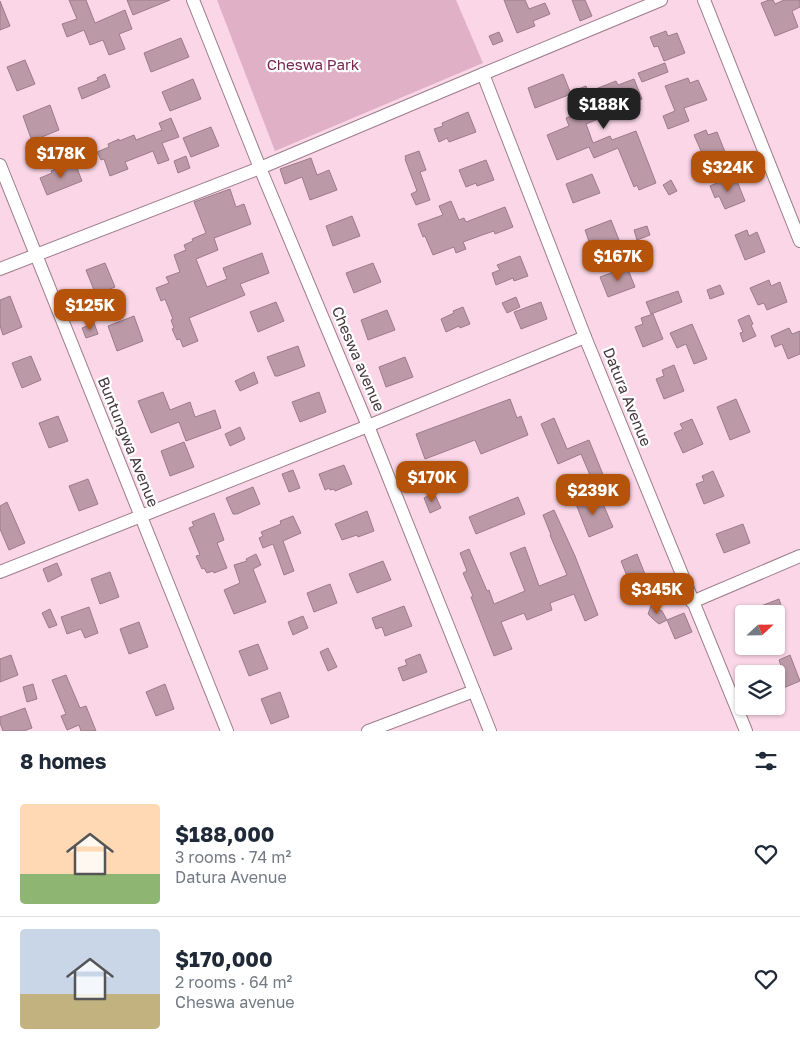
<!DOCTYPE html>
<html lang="en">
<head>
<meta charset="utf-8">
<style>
	:root { --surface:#fff; --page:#f6f6f7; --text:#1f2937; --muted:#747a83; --line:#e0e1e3; --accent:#b45309 }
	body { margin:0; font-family:"Golos Text",sans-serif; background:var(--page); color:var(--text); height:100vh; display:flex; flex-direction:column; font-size:19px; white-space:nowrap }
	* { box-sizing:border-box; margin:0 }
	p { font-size:16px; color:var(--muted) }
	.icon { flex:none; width:28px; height:28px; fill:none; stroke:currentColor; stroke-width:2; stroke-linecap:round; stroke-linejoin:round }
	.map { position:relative; height:731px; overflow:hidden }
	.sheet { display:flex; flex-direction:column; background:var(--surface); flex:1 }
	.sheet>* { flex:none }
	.needle { width:32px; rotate:68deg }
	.controls { position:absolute; left:735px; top:605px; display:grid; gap:10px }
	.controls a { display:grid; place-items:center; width:50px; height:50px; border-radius:5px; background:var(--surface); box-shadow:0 1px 4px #0004; font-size:25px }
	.price { position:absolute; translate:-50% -42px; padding:0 11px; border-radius:10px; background:var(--accent); color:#fff; font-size:16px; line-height:32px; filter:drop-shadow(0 1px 2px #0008) }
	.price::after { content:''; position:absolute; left:50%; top:30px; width:15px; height:11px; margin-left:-8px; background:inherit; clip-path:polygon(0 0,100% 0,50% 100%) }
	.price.on { background:#222; color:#fff }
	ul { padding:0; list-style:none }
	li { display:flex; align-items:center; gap:15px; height:125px; padding:0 20px }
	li+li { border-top:1px solid var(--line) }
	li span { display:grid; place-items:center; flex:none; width:140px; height:100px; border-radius:5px; color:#555 }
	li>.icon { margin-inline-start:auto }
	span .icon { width:60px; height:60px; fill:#fffc; stroke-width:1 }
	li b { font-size:21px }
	h2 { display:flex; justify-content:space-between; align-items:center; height:60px; padding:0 20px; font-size:21px }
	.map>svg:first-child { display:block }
	.green { fill:#e0b1c6 }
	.building { fill:#bb99a7; stroke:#9d7c8a }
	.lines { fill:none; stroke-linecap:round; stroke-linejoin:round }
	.minor-casing { stroke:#9e7d8b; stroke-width:14 }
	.minor { stroke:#fff; stroke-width:12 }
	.labels { text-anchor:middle; stroke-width:4.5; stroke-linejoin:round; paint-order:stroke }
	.park-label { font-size:15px; fill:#772652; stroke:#fff }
	.street-label { font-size:15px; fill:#45373d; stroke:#fff }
</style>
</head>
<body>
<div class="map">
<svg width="800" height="731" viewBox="0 0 800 731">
	<rect width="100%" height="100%" fill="#fad6e6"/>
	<!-- green -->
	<path class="green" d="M217,0H456L483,63L275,151Z"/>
	<!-- building -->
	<g class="building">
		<path d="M69,0H86L95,23L125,10L132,29L119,34L125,49L109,55L103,40L90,45L84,30L67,37L62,24L77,19Z"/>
		<path d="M127,0H170L133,15Z"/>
		<path d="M504,0H525L529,9L545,3L550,14L533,21L535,26L517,33Z"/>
		<path d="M572,0H585L592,16L580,21Z"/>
		<path d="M769,0H773L775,4L784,0H800V7L792,11L798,27L775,36L761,3Z"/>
		<path d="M0,1L10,26L0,30Z"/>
		<path d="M666,31L668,36L677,33L685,53L664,61L658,46L654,47L650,37Z"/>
		<path d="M499,32L503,41L493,45L489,36Z"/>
		<path d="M181,38L189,57L151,72L144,53Z"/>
		<path d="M25,60L35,84L17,91L7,67Z"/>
		<path d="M665,63L668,72L642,82L638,73Z"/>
		<path d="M105,74L110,87L82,99L78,88L98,80L97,78Z"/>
		<path d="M563,74L571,94L535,108L528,88Z"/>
		<path d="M688,78L690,83L698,80L707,100L684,108L689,121L668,129L663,116L675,111L665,86Z"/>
		<path d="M193,79L201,99L170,111L162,92Z"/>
		<path d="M634,79L642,99L622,107L623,109L586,124L593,143L610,136L612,140L636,131L656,183L639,190L637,185L634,187L618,148L594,158L589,147L557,160L547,135L569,126L566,118L581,112L573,91L586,86L588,92L616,81L618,85Z"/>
		<path d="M50,105L59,130L32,141L23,116Z"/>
		<path d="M468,112L476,132L449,142L447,138L439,142L434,129L443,126L442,123Z"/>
		<path d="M171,118L179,137L162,143L169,160L158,164L153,151L125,162L128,169L110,176L104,159L101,160L97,152L109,147L108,144L119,139V141L134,135L136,140L162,130L159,123Z"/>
		<path d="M211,127L219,146L191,157L183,138Z"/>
		<path d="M706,130L708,135L717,132L725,152L705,160L694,135Z"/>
		<path d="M419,151L426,170L420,172L430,200L416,205L411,194L417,191L405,159H406L405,156Z"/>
		<path d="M186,156L190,168L178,173L174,161Z"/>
		<path d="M311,158L317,175L329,170L337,190L310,200L302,177L285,184L280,169Z"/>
		<path d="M486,160L494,180L477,186L476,183L466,187L459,170Z"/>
		<path d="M75,163L82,181L47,195L40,178L52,173L51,171L65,165L66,167Z"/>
		<path d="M592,174L600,193L573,203L566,184Z"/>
		<path d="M726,179L728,185L737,181L745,201L725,209L719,196L715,198L710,186Z"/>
		<path d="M671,180L677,191L669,195L663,185Z"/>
		<path d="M230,189L236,207L244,204L251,224L214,238L218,250L196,259L207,287L227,279L223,268L262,253L269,273L240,284L245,295L189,318L198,341L183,347L180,339L177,340L172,329L174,328L171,320L173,319L165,299L161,301L156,288L169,283L166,277L180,272L174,255L186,250L184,245L193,241L192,239L206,233L194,202Z"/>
		<path d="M451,201L459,220L464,218L466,222L505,207L513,227L495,234L494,231L485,234L463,242L466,249L456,253L454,247L433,255L425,236L423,237L418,224L443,215L439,206Z"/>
		<path d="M352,216L360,236L333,246L326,226Z"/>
		<path d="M611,220L619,240L592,250L585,230Z"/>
		<path d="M647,226L650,235L637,240L634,230Z"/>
		<path d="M747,230L749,236L757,232L765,252L745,260L735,235Z"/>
		<path d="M520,256L528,276L514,281L513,278L496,285L492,273L500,270L497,265Z"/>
		<path d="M105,263L115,287L96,295L86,270Z"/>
		<path d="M373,263L381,282L354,293L346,273Z"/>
		<path d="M627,267L635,287L608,297L600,277Z"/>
		<path d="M769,280L771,286L780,282L787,302L767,310L764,303L758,305L750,288Z"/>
		<path d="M720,285L724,294L710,299L707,290Z"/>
		<path d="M678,291L682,302L651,314L646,302Z"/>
		<path d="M10,296L22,327L3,335L0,326V300Z"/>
		<path d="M516,297L520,307L507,313L502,303Z"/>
		<path d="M276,302L284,321L258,332L250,312Z"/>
		<path d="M541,302L547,319L521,329L514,312Z"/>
		<path d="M463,307L470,324L460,328L459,326L446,332L441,319L454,313L453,311Z"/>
		<path d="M387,310L395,330L368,340L361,320Z"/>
		<path d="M653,314L663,339L643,347L635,327L643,324L641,318Z"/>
		<path d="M749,315L753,324L751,325L756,336L743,342L740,333L743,332L738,320Z"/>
		<path d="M134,316L143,341L117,351L108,326Z"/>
		<path d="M94,323L98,334L86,338L82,328Z"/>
		<path d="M692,324L707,359L694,364L686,344L677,348L670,333Z"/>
		<path d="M789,328L792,334L800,331V354L788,359L782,344L775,347L771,336Z"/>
		<path d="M298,346L305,366L278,376H275L267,357Z"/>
		<path d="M31,356L41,380L22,388L12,363Z"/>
		<path d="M405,357L413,377L386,387L379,367Z"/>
		<path d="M674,365L684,391L664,399L656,379L664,376L662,370Z"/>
		<path d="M254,372L258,383L240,391L235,381Z"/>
		<path d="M163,392L170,410L190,402L195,417L215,410L221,428L186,441L179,422L151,433L138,401Z"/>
		<path d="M319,392L326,412L300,422L292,402Z"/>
		<path d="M510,399L517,418L521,416L528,435L481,454L475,440L425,459L416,434Z"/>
		<path d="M736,399L750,432L730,440L717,407Z"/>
		<path d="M58,416L68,441L49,448L39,423Z"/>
		<path d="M554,418L567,449L589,440L604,477L593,482L581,454L558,464L541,424Z"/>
		<path d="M692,419L703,444L683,453L674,433L683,429L680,424Z"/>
		<path d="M240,427L245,439L230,446L225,434Z"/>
		<path d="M184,442L194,467L170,476L161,451Z"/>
		<path d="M344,465L352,484L335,491L334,489L330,490L329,488L325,490L319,474Z"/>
		<path d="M293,470L300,488L289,492L282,474Z"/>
		<path d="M713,471L724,496L704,504L696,484L704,481L702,476Z"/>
		<path d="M88,479L98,504L79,511L69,486Z"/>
		<path d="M253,487L260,504L237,514H233L226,498Z"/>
		<path d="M434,493L441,508L430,513L424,498Z"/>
		<path d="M588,493L594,508L603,504L613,527L589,537L574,499Z"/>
		<path d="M518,497L525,514L476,534L469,517Z"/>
		<path d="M7,502L25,543L9,550L0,529V506Z"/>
		<path d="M554,510L575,556L598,615L585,621L574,594L550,603L552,610L527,620L524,613L501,622L512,649L494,656L471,597L473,596L463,573L467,571L460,553L469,549L487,591L489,590L494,604L525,591L510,553L525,547L539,586L567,575L550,535H551L543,515Z"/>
		<path d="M367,511L374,531L358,537L357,535L342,540L335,524Z"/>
		<path d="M214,513L224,540L217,543L227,568L214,573L213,571L207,573L204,568L202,569L196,556L200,555L189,528L194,526L192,522Z"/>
		<path d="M293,516L301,533L283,541L294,571L284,575L273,544L263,548L259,538L263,536L261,532L281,524L280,521Z"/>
		<path d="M743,524L750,543L724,553L716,534Z"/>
		<path d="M256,554L261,565L253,569L266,602L234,614L224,590L240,583L234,565L247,561L246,559Z"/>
		<path d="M637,554L652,592L636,599L621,561Z"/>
		<path d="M383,561L391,580L357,593L349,574Z"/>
		<path d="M57,563L62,575L48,582L43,569Z"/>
		<path d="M110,572L119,597L100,604L91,579Z"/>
		<path d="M330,584L337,603L314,612L307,593Z"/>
		<path d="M779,599L784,614H743V613Z"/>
		<path d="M404,606L412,626L385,636L382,627L376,629L372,618Z"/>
		<path d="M651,606L662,611L667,620L659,624L653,619L648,614Z"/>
		<path d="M89,607L98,633L85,638L81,629L67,634L61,617Z"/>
		<path d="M50,609L57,625L49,628L42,613Z"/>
		<path d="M684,613L692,632L675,639L667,620Z"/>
		<path d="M303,616L308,628L293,635L288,622Z"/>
		<path d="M139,622L148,647L129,654L120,629Z"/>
		<path d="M258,644L268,669L249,676L239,651Z"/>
		<path d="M328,648L337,667L328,671L320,652Z"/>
		<path d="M420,654L427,672L403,681L398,668L407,665L405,660Z"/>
		<path d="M11,655L18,675L0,682V659Z"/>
		<path d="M790,655L800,681L781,689L776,678V674H774L772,669L781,666L779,660Z"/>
		<path d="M66,675L80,708L86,706L96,731H81L79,725L67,730L61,716L66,714L52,680Z"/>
		<path d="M33,684L37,699L27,702L23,687Z"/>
		<path d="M165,684L174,709L156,716L146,692Z"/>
		<path d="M280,692L289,717L271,724L261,699Z"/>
		<path d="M25,708L32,728L24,731H3L0,723V717Z"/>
	</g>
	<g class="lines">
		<!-- minor casing -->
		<g class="minor-casing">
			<g id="minor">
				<path d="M193,0L260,168L368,426L490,731"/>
				<path d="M704,0L800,241"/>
				<path d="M483,74L585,337L746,731"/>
				<path d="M0,165L227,731"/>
				<path d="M0,269L260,168L483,74L661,0"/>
				<path d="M0,572L368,426L585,337"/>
				<path d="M692,602L800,556"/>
				<path d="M368,731L474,691"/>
			</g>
		</g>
		<!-- minor -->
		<use href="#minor" class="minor"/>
	</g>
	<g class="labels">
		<!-- park labels -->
		<g class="park-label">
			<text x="313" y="70">Cheswa Park</text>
		</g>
		<!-- street labels -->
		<g class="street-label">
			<text transform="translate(358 359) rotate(67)" y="5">Cheswa avenue</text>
			<text transform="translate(627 397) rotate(68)" y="5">Datura Avenue</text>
			<text transform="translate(128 442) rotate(68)" y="5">Buntungwa Avenue</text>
		</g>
	</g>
</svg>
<div class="controls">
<a><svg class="needle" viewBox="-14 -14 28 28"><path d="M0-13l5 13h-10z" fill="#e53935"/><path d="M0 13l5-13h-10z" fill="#747a83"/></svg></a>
<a><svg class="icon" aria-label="layers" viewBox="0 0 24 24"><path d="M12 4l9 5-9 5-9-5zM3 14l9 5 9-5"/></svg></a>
</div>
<b class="price on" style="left:604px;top:130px">$188K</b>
<b class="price" style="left:61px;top:179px">$178K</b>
<b class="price" style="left:728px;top:193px">$324K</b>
<b class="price" style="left:618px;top:282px">$167K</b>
<b class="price" style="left:90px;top:331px">$125K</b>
<b class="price" style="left:432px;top:503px">$170K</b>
<b class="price" style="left:593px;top:516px">$239K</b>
<b class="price" style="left:657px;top:615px">$345K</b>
</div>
<section class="sheet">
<h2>8 homes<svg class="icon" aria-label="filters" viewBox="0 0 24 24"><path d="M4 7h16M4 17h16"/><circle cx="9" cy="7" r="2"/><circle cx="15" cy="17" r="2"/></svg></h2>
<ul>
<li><span style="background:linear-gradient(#ffd9b3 70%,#8fb573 0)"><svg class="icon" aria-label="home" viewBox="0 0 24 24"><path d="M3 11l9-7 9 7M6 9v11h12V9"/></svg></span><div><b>$188,000</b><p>3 rooms · 74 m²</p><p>Datura Avenue</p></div><svg class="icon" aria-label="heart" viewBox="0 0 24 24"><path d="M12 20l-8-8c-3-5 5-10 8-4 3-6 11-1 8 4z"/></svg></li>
<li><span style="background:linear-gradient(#c9d6e8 65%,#c2b280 0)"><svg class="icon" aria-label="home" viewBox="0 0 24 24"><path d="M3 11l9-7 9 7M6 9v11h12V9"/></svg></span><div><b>$170,000</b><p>2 rooms · 64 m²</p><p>Cheswa avenue</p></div><svg class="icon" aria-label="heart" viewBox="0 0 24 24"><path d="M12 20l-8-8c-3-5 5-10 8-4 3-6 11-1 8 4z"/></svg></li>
</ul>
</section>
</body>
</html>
